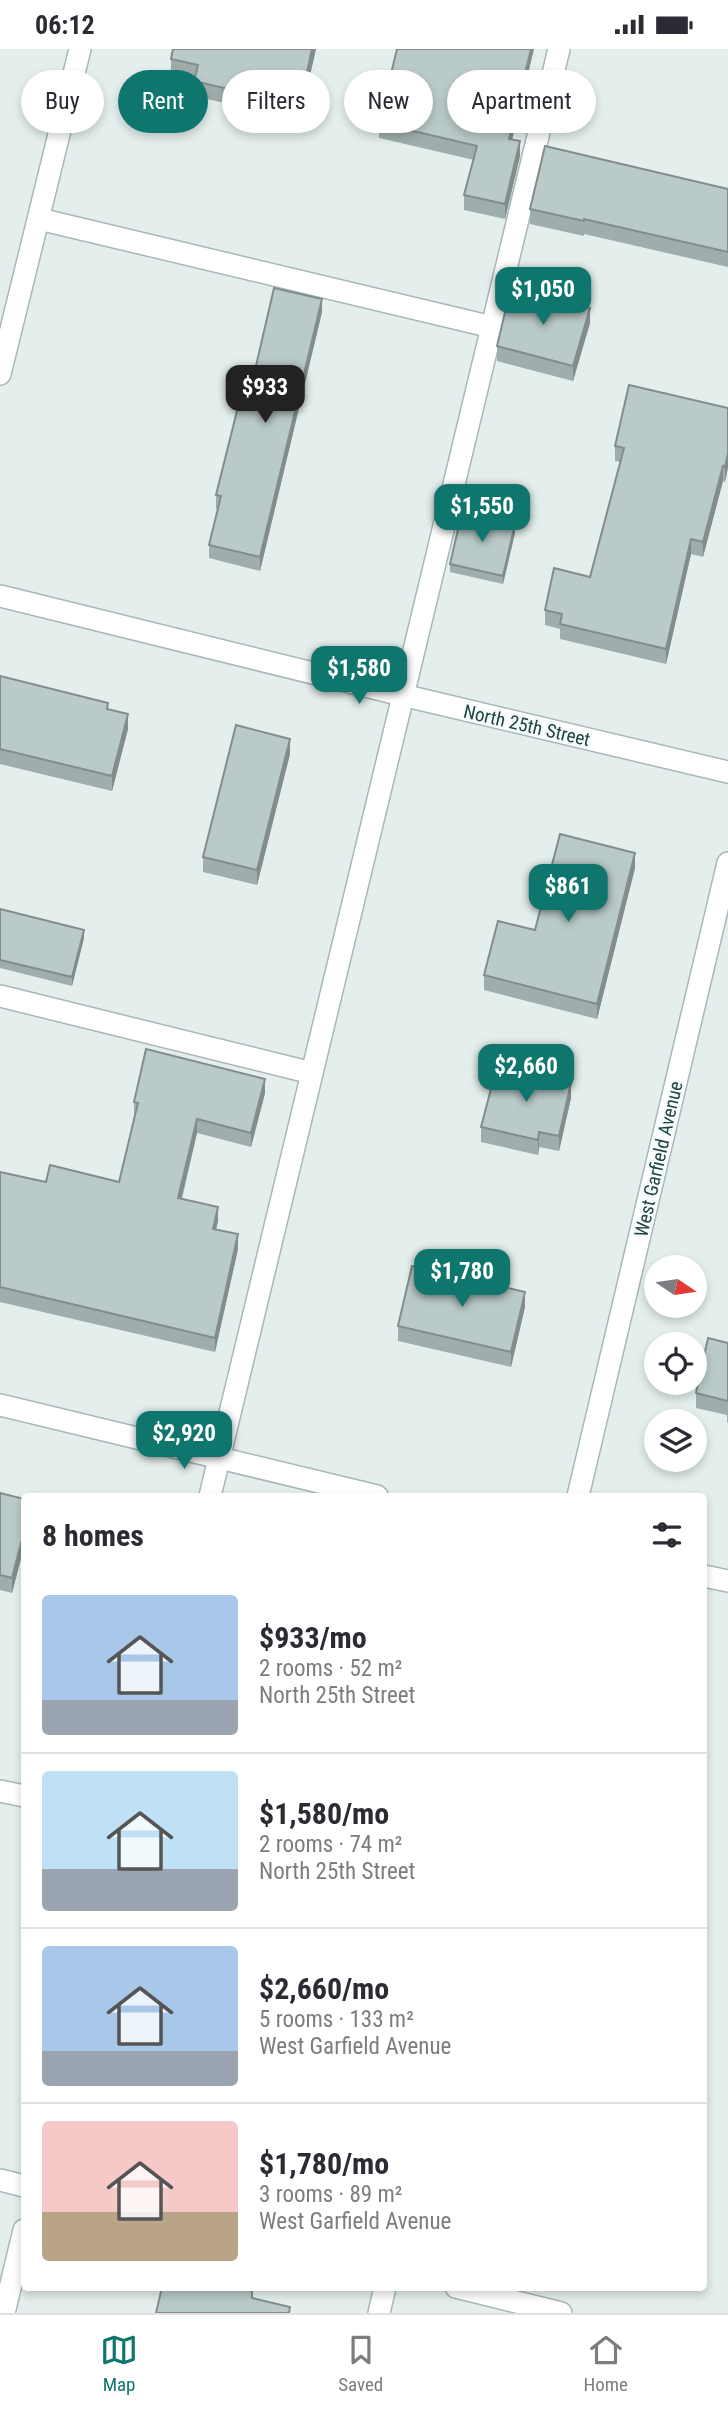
<!DOCTYPE html>
<html lang="en">
<head>
<meta charset="utf-8">
<style>
	:root { --surface:#fff; --page:#f7f7f7; --text:#2b2b33; --muted:#7c7c81; --line:#e1e1e2; --accent:#0f766e }
	body { margin:0; font-family:"Roboto Condensed",sans-serif; background:var(--page); color:var(--text); height:100vh; display:flex; flex-direction:column; font-size:26px; white-space:nowrap }
	* { box-sizing:border-box; margin:0 }
	p { font-size:23px; color:var(--muted) }
	.icon { flex:none; width:38px; height:38px; fill:none; stroke:currentColor; stroke-width:2; stroke-linecap:round; stroke-linejoin:round }
	.map { position:relative; flex:1; overflow:hidden }
	.sheet { position:absolute; left:21px; top:1444px; width:686px; height:798px; display:flex; flex-direction:column; background:var(--surface); border-radius:7px; box-shadow:0 4px 10px #0003 }
	.sheet>* { flex:none }
	.guide { position:absolute; left:21px; top:21px; width:686px; height:63px; display:flex; gap:14px }
	.needle { width:46px; rotate:103deg }
	.buttons { position:absolute; left:644px; top:1206px; display:grid; gap:14px }
	.buttons a { display:grid; place-items:center; width:63px; height:63px; border-radius:50%; background:var(--surface); box-shadow:0 4px 10px #0003; font-size:35px }
	.price { position:absolute; translate:-50% -60px; padding:0 16px; border-radius:14px; background:var(--accent); color:#fff; font-size:23px; line-height:46px; filter:drop-shadow(0 2px 4px #0008) }
	.price::after { content:''; position:absolute; left:50%; top:42px; width:21px; height:16px; margin-left:-10px; background:inherit; clip-path:polygon(0 0,100% 0,50% 100%) }
	.price.active { background:#222; color:#fff }
	ul { padding:0; list-style:none }
	li { display:flex; align-items:center; gap:21px; height:175px; padding:0 21px }
	li+li { border-top:2px solid var(--line) }
	li span { display:grid; place-items:center; flex:none; width:196px; height:140px; border-radius:7px; color:#555 }
	li>.icon { margin-inline-start:auto }
	span .icon { width:84px; height:84px; fill:#fffc; stroke-width:1 }
	li b { font-size:30px }
	h2 { display:flex; justify-content:space-between; align-items:center; height:84px; padding:0 21px; font-size:30px }
	.chip { padding:0 24px; border-radius:32px; background:var(--surface); box-shadow:0 4px 10px #0003; font-size:24px; line-height:63px }
	.chip.active { background:var(--accent); color:#fff }
	.status { display:flex; justify-content:space-between; align-items:center; height:49px; padding:0 35px; background:var(--surface); direction:ltr }
	.status svg { height:19px; fill:currentColor }
	.dock { display:flex; justify-content:space-around; align-items:center; height:98px; border-top:2px solid var(--line); background:var(--surface); font-size:19px; color:var(--muted) }
	.dock a { display:grid; justify-items:center; gap:4px }
	.dock .active { color:var(--accent) }
	.map>svg:first-child { display:block }
	.lines { fill:none; stroke-linecap:round; stroke-linejoin:round }
	.service-casing { stroke:#a6b8b7; stroke-width:24 }
	.minor-casing { stroke:#a6b8b7; stroke-width:24 }
	.service { stroke:#fff; stroke-width:21 }
	.minor { stroke:#fff; stroke-width:21 }
	.wall { fill:#9faeac }
	.shaded-wall { fill:#828d8c }
	.building { fill:#b9cac8; stroke:#828d8c; stroke-width:2 }
	.labels { text-anchor:middle; stroke-width:5; stroke-linejoin:round; paint-order:stroke }
	.street-label { font-size:19px; fill:#214344; stroke:#f5fbfa }
</style>
</head>
<body>
<div class="status"><b>06:12</b><svg viewBox="0 0 49 12"><path d="M0 12V9h3v3zM5 12V6h3v6zM10 12V3h3v9zM15 12V0h3v12zM26 1h20v11H26zM47 4h2v5h-2z"/></svg></div>
<div class="map">
<svg width="728" height="2264" viewBox="0 0 728 2264">
	<rect width="100%" height="100%" fill="#e4efed"/>
	<g class="lines">
		<!-- service casing -->
		<g class="service-casing">
			<g id="service">
				<path d="M39,170L492,278"/>
				<path d="M0,325L80,0"/>
				<path d="M0,947L312,1024"/>
				<path d="M210,1447L559,0"/>
				<path d="M0,1742L24,1747"/>
				<path d="M4,2264L24,2181"/>
			</g>
		</g>
		<!-- minor casing -->
		<g class="minor-casing">
			<g id="minor">
				<path d="M0,547L402,646L728,723"/>
				<path d="M0,1356L377,1447"/>
				<path d="M578,1447L728,814"/>
				<path d="M704,1527L728,1532"/>
				<path d="M0,2131L24,2137"/>
				<path d="M456,2238L561,2264"/>
				<path d="M379,2264L385,2238"/>
			</g>
		</g>
		<!-- service -->
		<use href="#service" class="service"/>
		<!-- minor -->
		<use href="#minor" class="minor"/>
	</g>
	<!-- wall -->
	<g class="wall">
		<path d="M316,0L302,61L265,53L262,63L194,47V31L171,25V10Z"/>
		<path d="M379,74L512,91L520,107L505,170L464,161V146L474,111L379,89Z"/>
		<path d="M728,140V218L584,185V187L530,175V160Z"/>
		<path d="M322,263L260,522L209,509V496L218,460H216V446L246,360Z"/>
		<path d="M590,274L573,332L497,312V297Z"/>
		<path d="M728,359L725,433L723,432L703,508L691,505L666,615L560,590V580L545,576V561L590,528L620,413L615,412V397Z"/>
		<path d="M515,484L503,535L450,523V515Z"/>
		<path d="M0,627L108,660L128,680L112,742L0,715Z"/>
		<path d="M290,705L257,836L203,823V808Z"/>
		<path d="M635,819L597,970L484,941V926L535,881Z"/>
		<path d="M0,860L84,889L72,937L0,919Z"/>
		<path d="M265,1044L251,1098L197,1084L182,1150L218,1172L216,1180L238,1200L215,1303L0,1253V1123L46,1133H119L134,1068V1053Z"/>
		<path d="M571,1049L559,1102L539,1098L538,1106L481,1093V1078Z"/>
		<path d="M525,1258L511,1318L398,1292V1277Z"/>
		<path d="M728,1294V1374L727,1373V1366L696,1359V1344Z"/>
		<path d="M0,1444L24,1450V1498L12,1544L0,1541Z"/>
	</g>
	<!-- shaded-wall -->
	<g class="shaded-wall">
		<path d="M312,0H316L302,61V46Z"/>
		<path d="M531,0H534L509,104V90Z"/>
		<path d="M265,38V53L262,63V48Z"/>
		<path d="M520,92V107L505,170V155Z"/>
		<path d="M322,250V263L260,522V508Z"/>
		<path d="M590,259V274L573,332V317Z"/>
		<path d="M728,404V419L725,433V418Z"/>
		<path d="M723,417V432L703,508V493Z"/>
		<path d="M515,475V484L503,535V527Z"/>
		<path d="M691,490V505L666,615V600Z"/>
		<path d="M128,665V680L112,742V727Z"/>
		<path d="M290,690V705L257,836V821Z"/>
		<path d="M635,804V819L597,970V955Z"/>
		<path d="M84,881V889L72,937V928Z"/>
		<path d="M265,1030V1044L251,1098V1084Z"/>
		<path d="M571,1034V1049L559,1102V1087Z"/>
		<path d="M197,1070V1084L178,1163V1149Z"/>
		<path d="M539,1083V1098L538,1106V1091Z"/>
		<path d="M218,1158V1172L213,1194V1180Z"/>
		<path d="M238,1185V1200L215,1303V1289Z"/>
		<path d="M525,1243V1258L511,1318V1303Z"/>
		<path d="M24,1483V1498L12,1544V1529Z"/>
	</g>
	<!-- building -->
	<g class="building">
		<path d="M173,0H312L302,46L265,38L262,48L194,32L198,16L171,10Z"/>
		<path d="M397,0H531L509,90L520,92L505,155L464,146L477,97L379,74Z"/>
		<path d="M545,97L728,140V203L584,170V172L530,160Z"/>
		<path d="M511,238L590,259L573,317L497,297Z"/>
		<path d="M274,239L322,250L260,508L209,496L221,447L216,446L238,358L246,360Z"/>
		<path d="M629,336L728,359V404L725,418L723,417L703,493L691,490L666,600L560,575L562,565L545,561L554,519L590,528L624,399L615,397Z"/>
		<path d="M462,463L515,475L503,527L450,515Z"/>
		<path d="M0,627L108,654L107,660L128,665L112,727L0,700Z"/>
		<path d="M236,676L290,690L257,821L203,808Z"/>
		<path d="M560,785L635,804L597,955L484,926L498,872L535,881Z"/>
		<path d="M0,860L84,881L72,928L0,911Z"/>
		<path d="M146,1000L265,1030L251,1084L197,1070L178,1149L218,1158L213,1180L238,1185L215,1289L0,1238V1123L46,1133L50,1116L119,1133L138,1054L134,1053Z"/>
		<path d="M497,1017L571,1034L559,1087L539,1083L538,1091L481,1078Z"/>
		<path d="M412,1217L525,1243L511,1303L398,1277Z"/>
		<path d="M708,1289L728,1294V1352L696,1344Z"/>
		<path d="M0,1444L24,1450V1483L12,1529L0,1526Z"/>
		<path d="M162,2238H235L252,2242V2249L290,2258L289,2264H156Z"/>
	</g>
	<g class="labels">
		<!-- street labels -->
		<g class="street-label">
			<text transform="translate(527 676) rotate(13)" y="7">North 25th Street</text>
			<text transform="translate(658 1110) rotate(-77)" y="7">West Garfield Avenue</text>
		</g>
	</g>
</svg>
<div class="buttons">
<a><svg class="needle" viewBox="-14 -14 28 28"><path d="M0-13l5 13h-10z" fill="#e53935"/><path d="M0 13l5-13h-10z" fill="#7c7c81"/></svg></a>
<a><svg class="icon" aria-label="locate" viewBox="0 0 24 24"><circle cx="12" cy="12" r="6"/><path d="M12 2v4M12 18v4M2 12h4M18 12h4"/></svg></a>
<a><svg class="icon" aria-label="layers" viewBox="0 0 24 24"><path d="M12 4l9 5-9 5-9-5zM3 14l9 5 9-5"/></svg></a>
</div>
<b class="price" style="left:543px;top:278px">$1,050</b>
<b class="price active" style="left:265px;top:376px">$933</b>
<b class="price" style="left:482px;top:495px">$1,550</b>
<b class="price" style="left:359px;top:657px">$1,580</b>
<b class="price" style="left:568px;top:875px">$861</b>
<b class="price" style="left:526px;top:1055px">$2,660</b>
<b class="price" style="left:462px;top:1260px">$1,780</b>
<b class="price" style="left:184px;top:1422px">$2,920</b>
<div class="guide">
<a class="chip">Buy</a>
<a class="chip active">Rent</a>
<a class="chip">Filters</a>
<a class="chip">New</a>
<a class="chip">Apartment</a>
</div>
<section class="sheet">
<h2>8 homes<svg class="icon" aria-label="filters" viewBox="0 0 24 24"><path d="M4 7h16M4 17h16"/><circle cx="9" cy="7" r="2"/><circle cx="15" cy="17" r="2"/></svg></h2>
<ul>
<li><span style="background:linear-gradient(#a9c7e8 75%,#9aa5b1 0)"><svg class="icon" aria-label="home" viewBox="0 0 24 24"><path d="M3 11l9-7 9 7M6 9v11h12V9"/></svg></span><div><b>$933/mo</b><p>2 rooms · 52 m²</p><p>North 25th Street</p></div></li>
<li><span style="background:linear-gradient(#bfe0f5 70%,#9aa5b1 0)"><svg class="icon" aria-label="home" viewBox="0 0 24 24"><path d="M3 11l9-7 9 7M6 9v11h12V9"/></svg></span><div><b>$1,580/mo</b><p>2 rooms · 74 m²</p><p>North 25th Street</p></div></li>
<li><span style="background:linear-gradient(#a9c7e8 75%,#9aa5b1 0)"><svg class="icon" aria-label="home" viewBox="0 0 24 24"><path d="M3 11l9-7 9 7M6 9v11h12V9"/></svg></span><div><b>$2,660/mo</b><p>5 rooms · 133 m²</p><p>West Garfield Avenue</p></div></li>
<li><span style="background:linear-gradient(#f6c9c9 65%,#b9a48a 0)"><svg class="icon" aria-label="home" viewBox="0 0 24 24"><path d="M3 11l9-7 9 7M6 9v11h12V9"/></svg></span><div><b>$1,780/mo</b><p>3 rooms · 89 m²</p><p>West Garfield Avenue</p></div></li>
</ul>
</section>
</div>
<nav class="dock">
<a class="active"><svg class="icon" aria-label="map" viewBox="0 0 24 24"><path d="M3 6l6-2 6 2 6-2v14l-6 2-6-2-6 2zM9 4v14M15 6v14"/></svg>Map</a>
<a><svg class="icon" aria-label="saved" viewBox="0 0 24 24"><path d="M7 4h10v16l-5-4-5 4z"/></svg>Saved</a>
<a><svg class="icon" aria-label="home" viewBox="0 0 24 24"><path d="M3 11l9-7 9 7M6 9v11h12V9"/></svg>Home</a>
</nav>
</body>
</html>
